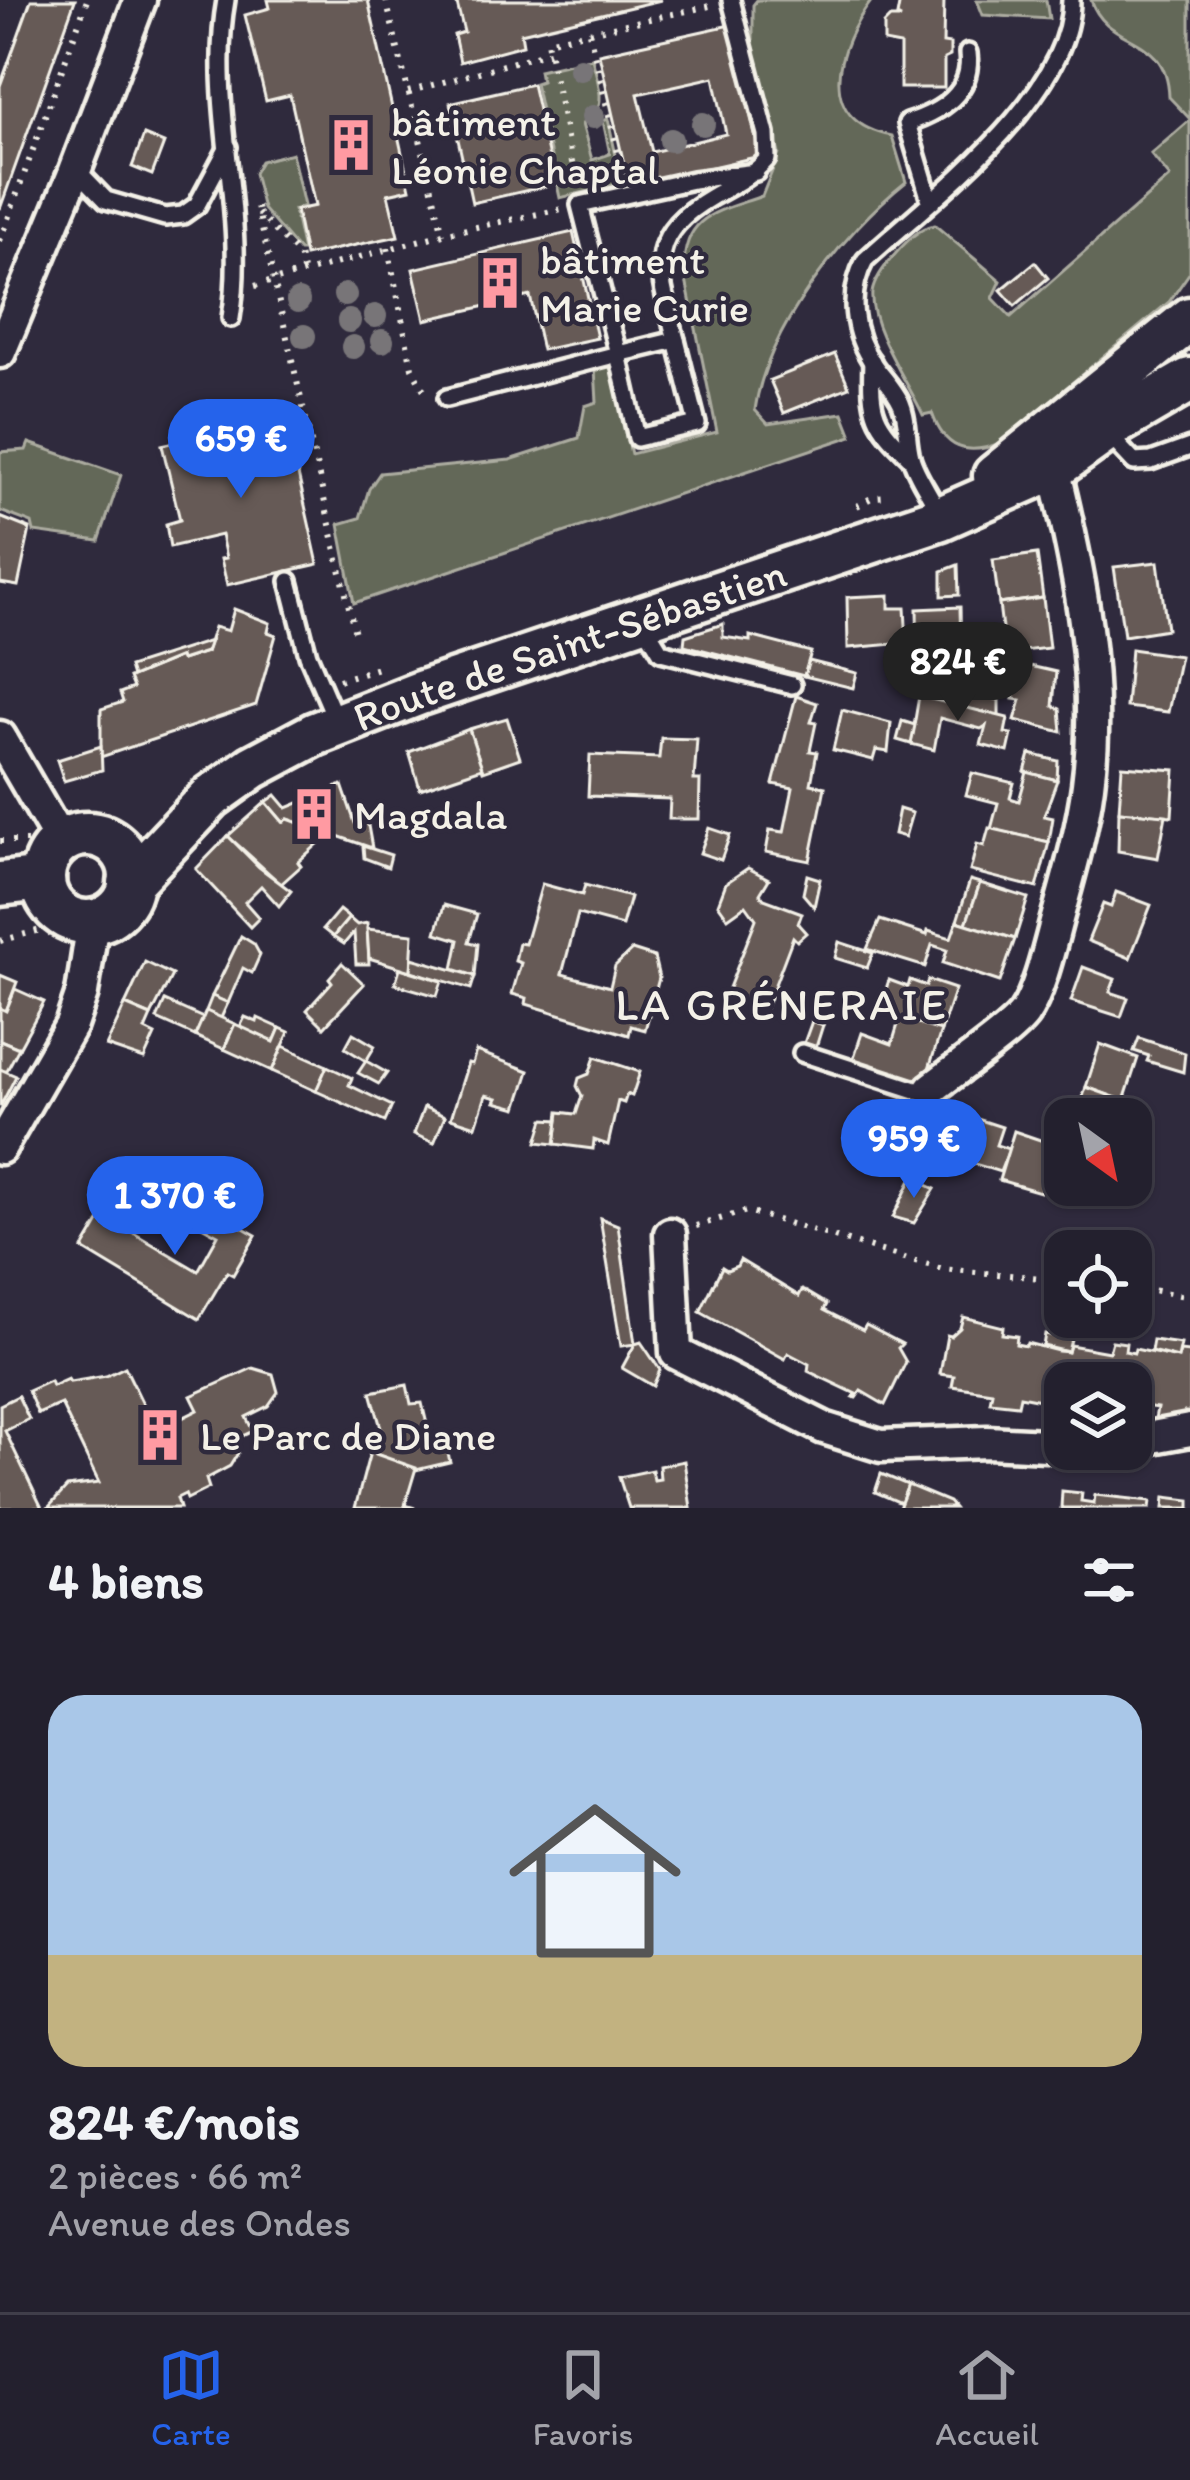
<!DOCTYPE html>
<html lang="fr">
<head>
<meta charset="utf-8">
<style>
	:root { --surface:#23202e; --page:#2f2d3a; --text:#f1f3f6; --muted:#a3a3aa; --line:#403e4a; --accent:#2563eb }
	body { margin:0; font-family:Itim,sans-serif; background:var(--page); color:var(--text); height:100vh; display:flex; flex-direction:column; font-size:45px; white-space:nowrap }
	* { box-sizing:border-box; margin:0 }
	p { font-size:39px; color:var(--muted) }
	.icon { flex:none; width:66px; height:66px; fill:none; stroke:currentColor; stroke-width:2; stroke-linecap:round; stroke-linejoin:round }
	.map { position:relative; height:1508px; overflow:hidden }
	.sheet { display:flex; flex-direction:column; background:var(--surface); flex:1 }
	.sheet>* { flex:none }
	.needle { width:78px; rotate:147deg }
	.fabs { position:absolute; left:1044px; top:1098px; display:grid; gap:24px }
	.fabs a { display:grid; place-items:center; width:108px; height:108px; border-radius:24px; background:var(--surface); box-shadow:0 3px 9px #0004,0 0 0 3px var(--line); font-size:60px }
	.price { position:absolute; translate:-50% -102px; padding:0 27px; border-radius:42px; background:var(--accent); color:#fff; font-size:39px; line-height:78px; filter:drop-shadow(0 3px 6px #0008) }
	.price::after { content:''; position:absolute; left:50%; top:72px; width:36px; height:27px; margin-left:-18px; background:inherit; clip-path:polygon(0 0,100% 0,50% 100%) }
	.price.on { background:#222; color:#fff }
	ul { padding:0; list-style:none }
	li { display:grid; align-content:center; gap:24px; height:636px; padding:0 48px }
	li+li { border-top:3px solid var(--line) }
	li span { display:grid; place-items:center; height:372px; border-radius:36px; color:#555 }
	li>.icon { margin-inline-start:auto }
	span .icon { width:216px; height:216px; fill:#fffc; stroke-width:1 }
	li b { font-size:51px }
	h2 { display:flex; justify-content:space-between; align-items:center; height:144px; padding:0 48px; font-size:51px }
	.tab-bar { display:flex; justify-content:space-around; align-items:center; height:168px; border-top:3px solid var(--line); background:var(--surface); font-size:33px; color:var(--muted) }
	.tab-bar a { display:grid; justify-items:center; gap:6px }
	.tab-bar .on { color:var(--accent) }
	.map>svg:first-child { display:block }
	.green { fill:#636759; stroke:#acaca0; stroke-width:3 }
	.building { fill:#665a56; stroke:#f4f1e8; stroke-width:3; fill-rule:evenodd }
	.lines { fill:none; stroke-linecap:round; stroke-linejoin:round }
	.lane-casing { stroke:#f4f1e8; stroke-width:24 }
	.street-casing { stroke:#f4f1e8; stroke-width:39 }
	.secondary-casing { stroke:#f4f1e8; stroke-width:51 }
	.path { stroke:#f4f1e8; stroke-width:6; stroke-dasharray:3 9; stroke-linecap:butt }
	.lane { stroke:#2f2a3d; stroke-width:15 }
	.street { stroke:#2f2a3d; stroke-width:30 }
	.secondary { stroke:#2f2a3d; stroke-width:42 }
	.tree { fill:#787578 }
	.labels { text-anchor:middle; stroke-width:9; stroke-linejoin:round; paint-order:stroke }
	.poi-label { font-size:42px; fill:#f4f1e8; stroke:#2f2a3d; text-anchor:start }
	.street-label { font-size:42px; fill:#f4f1e8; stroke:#2f2a3d }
	.neighbourhood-label { font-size:45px; letter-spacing:3px; fill:#f4f1e8; stroke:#2f2a3d }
</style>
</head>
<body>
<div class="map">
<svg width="1190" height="1508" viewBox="0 0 1190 1508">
	<rect width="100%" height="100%" fill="#2f2a3d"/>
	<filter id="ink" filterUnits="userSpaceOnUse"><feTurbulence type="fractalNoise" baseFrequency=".00833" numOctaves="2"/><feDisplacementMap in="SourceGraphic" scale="24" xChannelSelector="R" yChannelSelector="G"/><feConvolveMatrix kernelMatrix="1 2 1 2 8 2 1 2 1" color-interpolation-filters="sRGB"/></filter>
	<g filter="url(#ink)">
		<!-- green -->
		<g class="green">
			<path d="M757,0H872C836,47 813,121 892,136L906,182C844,231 766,330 755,410L768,424L843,413L852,436L354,603L339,524L360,518L369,489L380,473L510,460L579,438L585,406L597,402L595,368L610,364L631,454L717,432L684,270C683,215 717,212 762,196L779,154L753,55V5Z"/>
			<path d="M977,0H1046L1049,19L983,15Z"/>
			<path d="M1091,0H1190V119L1169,97C1167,30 1107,49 1091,0Z"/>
			<path d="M592,58C598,84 611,109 582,124L592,160L610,154L603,121L608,119L622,183L560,198L535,83L541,81L539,70Z"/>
			<path d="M1190,120V272L1169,302L1000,443C966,457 944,448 932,413L923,415C909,384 869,327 872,293C874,279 888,262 897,252C907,241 920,227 935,225L1001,281L993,298L1011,317L1170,177L1151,154Z"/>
			<path d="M292,153L304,206L294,210L303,251H299L263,209L254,173L261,161Z"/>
			<path d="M29,443L121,475L99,541L34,532L32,523L0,511V452L26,450Z"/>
		</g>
		<!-- building -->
		<g class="building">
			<path d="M31,0H75L0,209V86Z"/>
			<path d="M268,0H368L410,189L388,194L398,236L305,256L296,210L315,206L290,95L266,101L245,15L270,8Z"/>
			<path d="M456,0H661L521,33L523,45L460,62L454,35L464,32Z"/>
			<path d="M900,0H944L943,43L950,44V56L944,59V88H900V45L884,42V24L890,18H901L897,16Z"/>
			<path d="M730,25L760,156L629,186L599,54ZM714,77L726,134L652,152L638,94Z"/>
			<path d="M532,84L555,184L472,203L450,103Z"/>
			<path d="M144,135L164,143L152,175L132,167Z"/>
			<path d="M573,232L597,338L542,350L530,296L425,320L413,269Z"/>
			<path d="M1035,262L1048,278L1015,306L1001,290Z"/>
			<path d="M835,354L849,387L784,413L770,380Z"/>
			<path d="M274,420L285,467L296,465L318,564L227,585L221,559L226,558L221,535L170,547L166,524L180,520L162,445Z"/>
			<path d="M0,517L30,529L18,586L0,583Z"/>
			<path d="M1037,554L1043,598L999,604L993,560Z"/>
			<path d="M1158,562L1167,629L1124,636L1114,567Z"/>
			<path d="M958,565L959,595L942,596V571Z"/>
			<path d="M889,595V608H905L907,643L848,648L847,597Z"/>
			<path d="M1043,598L1049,648L1005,653L999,604Z"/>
			<path d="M960,607L961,652L918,655L917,609Z"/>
			<path d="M234,609L270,623L268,632L276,635L256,705L101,757V709L123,702L120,693L133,688L129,678L180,657L181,660L206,652L214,627L228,631Z"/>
			<path d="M723,624V637L750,641V636L811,652L804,676L684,645L685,636Z"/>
			<path d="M210,641L206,652L181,660L180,657L132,677L129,667Z"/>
			<path d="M1131,649L1180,656L1168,712L1126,707Z"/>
			<path d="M999,659L1056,672L1053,706L1060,709L1062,732L1015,720L1021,700L1013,699L1018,680L999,675Z"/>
			<path d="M809,661L857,673L853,688L804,676Z"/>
			<path d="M918,664H929L930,699L919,696Z"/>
			<path d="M963,690L999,700V717L963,707Z"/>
			<path d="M796,696L817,703L811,722L816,723L810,751L817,752L811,784L825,787L810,861L766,852L770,830L784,832L793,788L773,784Z"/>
			<path d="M919,696L1008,718L1005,733L1012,734L1008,752L981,745L986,726L981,729L940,718L934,750L911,744Z"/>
			<path d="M842,710L891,723L888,752L876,750L873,760L833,750Z"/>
			<path d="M507,718L520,758L483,771L469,729Z"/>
			<path d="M902,721L915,725L911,744L897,740Z"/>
			<path d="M469,729L482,768L420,789L409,752Z"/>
			<path d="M661,738L697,739L694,780H700L699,819H669L670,799L588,796L590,755L659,758Z"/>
			<path d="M101,746L102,770L64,781L57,760Z"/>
			<path d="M1030,754L1058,761L1057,780L1025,772Z"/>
			<path d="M1122,766L1175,770L1172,816L1119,811Z"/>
			<path d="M1027,772L1057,780L1044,816L1053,818L1049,842L991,829L998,803L966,795L972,773L1014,783L1010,798L1019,801Z"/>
			<path d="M342,785L355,823L367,820L372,848L288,819L283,822L266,802L276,795L287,808Z"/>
			<path d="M266,802L283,822L288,819L329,834L298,862L301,866L281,884L228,836Z"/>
			<path d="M899,809L912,813L905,837L894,834Z"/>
			<path d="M1119,811L1166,815L1158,858L1118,851Z"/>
			<path d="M709,828L730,835L721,860L700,853Z"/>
			<path d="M989,828L1049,842L1037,888L970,871L977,844L984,846Z"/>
			<path d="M228,836L259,867L291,891L279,906L261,886L245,902L259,918L250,927L196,869Z"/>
			<path d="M363,846L391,855L388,867L364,858Z"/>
			<path d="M748,868L769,879L760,894L764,899L802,913L798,924L806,933L797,941L793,937L766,1008L727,993L756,919L746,905L728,918L718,904L726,883Z"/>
			<path d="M807,875L820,879L814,907L803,894Z"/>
			<path d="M970,880L980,883L966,924L957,921Z"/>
			<path d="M980,883L1028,898L1015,939L966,924Z"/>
			<path d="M542,884L582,895L585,885L630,897L622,926L578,914L562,974L610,987L615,966L632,950L654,957L659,978L645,1030L631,1026L629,1035L526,1004L527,998L512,994L521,963L515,961L519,943L525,944Z"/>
			<path d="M1116,892L1151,905L1130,958L1088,941L1103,904L1111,907Z"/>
			<path d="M444,905L477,914L469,942L478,944L475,976L453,969L459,940L436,933Z"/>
			<path d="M339,910L349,918L333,937L323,929Z"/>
			<path d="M349,918L357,925L367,923L369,964H356L354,932L344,944L333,937Z"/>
			<path d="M880,920L927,935L928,931L951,938L957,921L1015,939L1000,982L943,963L947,950L932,945L925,967L867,949Z"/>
			<path d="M367,929L413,934L411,971L369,958Z"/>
			<path d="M241,936L254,944L260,955L252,973L243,968L228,1003L212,996Z"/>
			<path d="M839,942L873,953L867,968L835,958Z"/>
			<path d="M412,958L475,976L471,989L411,971Z"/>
			<path d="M145,962L172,975L151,1016L125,1005Z"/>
			<path d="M342,963L364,984L324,1027L307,1010L332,982L329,978Z"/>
			<path d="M1083,967L1115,979L1110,992L1128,998L1121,1017L1071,1001Z"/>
			<path d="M400,968L442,981L437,996L395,984Z"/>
			<path d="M0,975L17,982L6,1011L0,1008Z"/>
			<path d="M889,980L908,987L910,980L926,986L928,980L955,989L941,1031L889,1014L893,1001L883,998Z"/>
			<path d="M15,989L44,1002L19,1048L0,1040V1008L6,1011Z"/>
			<path d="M822,992L832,995L823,1025L812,1021Z"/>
			<path d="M212,996L228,1003L221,1018L206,1011Z"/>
			<path d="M165,1001L203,1018L195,1036L157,1019Z"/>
			<path d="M125,1005L151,1016L145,1030L155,1035L144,1059L106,1046Z"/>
			<path d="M206,1011L235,1024L224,1049L195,1036Z"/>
			<path d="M245,1017L257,1022L258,1018L280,1028L274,1042L240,1027Z"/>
			<path d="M900,1018L941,1031L924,1084L853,1060L862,1033L892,1044Z"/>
			<path d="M812,1021L823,1025L816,1047L804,1043Z"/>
			<path d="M235,1024L274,1042L280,1028L289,1032L272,1071L224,1049Z"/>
			<path d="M353,1033L375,1046L366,1061L345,1048Z"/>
			<path d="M1139,1038L1185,1053L1183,1072L1147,1061L1149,1056L1134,1051Z"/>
			<path d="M0,1040L19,1048L6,1072L0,1069Z"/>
			<path d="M1100,1044L1138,1058L1124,1101L1086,1087Z"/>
			<path d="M283,1046L327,1066L316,1091L272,1071Z"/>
			<path d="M476,1051L529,1071L517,1108L495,1102L497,1098L486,1095L476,1126L451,1118L468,1063L472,1064Z"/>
			<path d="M595,1057L640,1072L632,1096L627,1094L624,1103L618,1101L608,1145L594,1140L593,1149L555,1144L559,1112L576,1114L582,1096L577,1086L579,1078L589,1074Z"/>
			<path d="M366,1061L387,1073L379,1084L358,1073Z"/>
			<path d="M327,1066L352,1078L349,1085L392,1106L385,1122L316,1091Z"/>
			<path d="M0,1069L16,1076L0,1107Z"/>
			<path d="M1086,1087L1128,1102L1122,1119H1076Z"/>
			<path d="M926,1102L968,1116L957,1152L924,1142L921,1154L909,1150Z"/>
			<path d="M424,1107L445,1116L434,1143L414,1134Z"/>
			<path d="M968,1116L1002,1127L996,1145L1009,1149L1000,1172L955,1158Z"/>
			<path d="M544,1119L558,1120L555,1144L537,1142Z"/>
			<path d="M1014,1131L1055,1145L1040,1192L999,1180Z"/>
			<path d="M912,1178L935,1189L914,1223L893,1217Z"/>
			<path d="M212,1197L236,1211L231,1221L256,1235L233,1275L227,1272L199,1319L83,1249L103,1215L198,1271L218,1235L196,1223Z"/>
			<path d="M600,1218L618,1225L635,1344L621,1346Z"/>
			<path d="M740,1260L799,1296L802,1290L807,1292L827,1304L824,1310L863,1330L866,1325L902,1344L898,1348L906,1362L885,1405L861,1391L856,1398L853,1397L856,1394L808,1371L809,1364L788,1353L785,1359L700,1312L722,1267L727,1270L737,1266Z"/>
			<path d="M963,1317L1003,1327L1002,1334L1017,1336L1016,1344L1026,1346L1027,1343L1058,1351L1068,1352L1070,1345L1109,1352L1112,1341L1126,1343L1125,1351L1134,1353L1135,1349L1178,1358L1180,1351L1190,1352V1413L1185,1412L1183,1423L1155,1419L1157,1408L1131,1404V1383H1065V1413L1044,1409L1046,1401L1020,1396L1018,1405L990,1402L992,1392L952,1386L954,1376L940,1374L947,1335L951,1336L960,1328Z"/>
			<path d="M1045,1334L1071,1339L1068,1352L1043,1346Z"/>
			<path d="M1153,1340L1181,1344L1178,1358L1151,1351Z"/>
			<path d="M641,1342L660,1370L653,1386L622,1368L635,1344Z"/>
			<path d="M125,1367L156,1431L198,1410L191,1396L253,1368L273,1374L278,1392L268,1406L246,1417L253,1431L236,1439L238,1453L230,1466L206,1479L209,1488L187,1499L185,1494L177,1498L180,1508H48L67,1487L99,1483L61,1404L38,1414L28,1391L50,1381L52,1386L68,1379L70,1382L106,1376Z"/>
			<path d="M407,1385L411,1404L422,1403L430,1437L444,1434L450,1462L416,1470L370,1452L375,1437L383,1435L371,1392Z"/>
			<path d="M18,1396L29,1419L5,1431L42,1508H0V1405Z"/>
			<path d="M370,1452L416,1468L405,1505L415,1508H355Z"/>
			<path d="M684,1461L691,1508H629L619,1477L652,1470L654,1480L660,1479L659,1466Z"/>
			<path d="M881,1474L908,1485L901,1503L875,1492Z"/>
			<path d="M908,1485L949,1502L954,1508H899Z"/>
			<path d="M1062,1491L1082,1493L1081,1501L1094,1503L1095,1495L1151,1501L1150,1508H1061Z"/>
			<path d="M1165,1497L1190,1500V1508H1164Z"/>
		</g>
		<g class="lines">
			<!-- lane casing -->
			<g class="lane-casing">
				<g id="lane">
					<path d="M226,0C207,105 248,212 231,318"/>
					<path d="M731,0L766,134L767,159C752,176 733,185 713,196C641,238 659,271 676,340L618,354L580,205L693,180L756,172"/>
					<path d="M76,169L106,200L165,217L183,215L197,205L228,147"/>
					<path d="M930,200L907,123C941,112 973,93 968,53"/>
					<path d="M872,361C870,413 873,422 911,458"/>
					<path d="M447,398L618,354L637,438L697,424L676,340"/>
					<path d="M1106,432L1134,462L1151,461L1190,447"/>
					<path d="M940,515C932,496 916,476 911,457C906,438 909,422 901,403C894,388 883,378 874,365C852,334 847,293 865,260C932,198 1071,97 1071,0"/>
					<path d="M289,581L308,655L336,720"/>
					<path d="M642,621L661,652L792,685"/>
					<path d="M802,1053L919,1091L931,1089"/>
				</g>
			</g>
			<!-- street casing -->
			<g class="street-casing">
				<g id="street">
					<path d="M0,352L73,176L140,0"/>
					<path d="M0,737L61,842"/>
					<path d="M931,1089C952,1072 1010,1033 1024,1014C1039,993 1050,945 1057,919C1069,875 1082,831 1088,785C1102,680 1079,570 1054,468"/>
					<path d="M0,1148L71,1025L82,993L93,921"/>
					<path d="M670,1234L676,1353L824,1428L881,1446L987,1442L1065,1446"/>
					<path d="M1131,1441L1190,1430"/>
				</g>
			</g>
			<!-- secondary casing -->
			<g class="secondary-casing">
				<g id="secondary">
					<path d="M995,476L1190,319"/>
					<circle cx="87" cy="878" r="44"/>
					<path id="s1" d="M130,883L211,797L253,767L315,734L420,693L941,518L1054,468L1118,422L1190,380"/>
					<path d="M0,884L43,879"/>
				</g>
			</g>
			<!-- path -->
			<g class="path">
				<path d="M386,0L443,234"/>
				<path d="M589,32L623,174"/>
				<path d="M408,92L549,52"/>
				<path d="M577,187L547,41L710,6"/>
				<path d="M257,207L356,638"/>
				<path d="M258,213L299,255L303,270"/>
				<path d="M0,241L87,0"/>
				<path d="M388,248L412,368L426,394"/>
				<path d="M255,286L443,234L562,209"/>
				<path d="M857,506L873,497L889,496"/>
				<path d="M339,680L378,668"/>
				<path d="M0,841H28"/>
				<path d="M0,941L66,923"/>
				<path d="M696,1226L747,1211L942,1269L1065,1280"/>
				<path d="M1131,1286L1190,1297"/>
			</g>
			<!-- lane -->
			<use href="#lane" class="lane"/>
			<!-- street -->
			<use href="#street" class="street"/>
			<!-- secondary -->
			<use href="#secondary" class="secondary"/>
		</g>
		<!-- trees -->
		<g class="tree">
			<circle cx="580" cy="69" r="12"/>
			<circle cx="593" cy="117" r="12"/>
			<circle cx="703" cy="124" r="12"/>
			<circle cx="671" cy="140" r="12"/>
			<circle cx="345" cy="295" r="12"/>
			<circle cx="298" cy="301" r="12"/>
			<circle cx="375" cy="316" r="12"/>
			<circle cx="349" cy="321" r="12"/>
			<circle cx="304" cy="336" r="12"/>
			<circle cx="382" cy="341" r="12"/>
			<circle cx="353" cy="347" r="12"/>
		</g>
	</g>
	<!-- icons -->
	<defs>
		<g id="building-bare" transform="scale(4.14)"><path d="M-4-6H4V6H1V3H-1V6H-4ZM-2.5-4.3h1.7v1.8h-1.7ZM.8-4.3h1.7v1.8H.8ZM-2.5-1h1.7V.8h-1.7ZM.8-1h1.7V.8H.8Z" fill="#ff9aa2" stroke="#2f2a3d" stroke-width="2.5" paint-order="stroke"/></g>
	</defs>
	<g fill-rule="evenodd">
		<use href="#building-bare" x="351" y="145"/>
		<use href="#building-bare" x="500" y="283"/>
		<use href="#building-bare" x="314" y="814"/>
		<use href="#building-bare" x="160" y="1435"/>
	</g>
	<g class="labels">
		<!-- poi labels -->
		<g class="poi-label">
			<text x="391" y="136">bâtiment<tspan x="391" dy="48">Léonie Chaptal</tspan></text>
			<text x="540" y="274">bâtiment<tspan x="540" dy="48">Marie Curie</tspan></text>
			<text x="354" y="829">Magdala</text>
			<text x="200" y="1450">Le Parc de Diane</text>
		</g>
		<!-- street labels -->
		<g class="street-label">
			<text dy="15" stroke="none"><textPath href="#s1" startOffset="510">Route de Saint-Sébastien</textPath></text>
		</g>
		<!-- neighbourhood labels -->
		<g class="neighbourhood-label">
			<text x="782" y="1020">LA GRÉNERAIE</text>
		</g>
	</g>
</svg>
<div class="fabs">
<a><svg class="needle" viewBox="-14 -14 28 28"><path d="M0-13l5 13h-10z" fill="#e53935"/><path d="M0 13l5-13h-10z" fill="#a3a3aa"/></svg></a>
<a><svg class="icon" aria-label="locate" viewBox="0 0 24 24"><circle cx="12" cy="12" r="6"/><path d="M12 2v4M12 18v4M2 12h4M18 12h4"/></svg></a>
<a><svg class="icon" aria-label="layers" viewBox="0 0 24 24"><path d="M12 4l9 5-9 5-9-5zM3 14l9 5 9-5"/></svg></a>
</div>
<b class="price" style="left:241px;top:501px">659 €</b>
<b class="price on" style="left:958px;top:724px">824 €</b>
<b class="price" style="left:914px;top:1201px">959 €</b>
<b class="price" style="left:175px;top:1258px">1 370 €</b>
</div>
<section class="sheet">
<h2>4 biens<svg class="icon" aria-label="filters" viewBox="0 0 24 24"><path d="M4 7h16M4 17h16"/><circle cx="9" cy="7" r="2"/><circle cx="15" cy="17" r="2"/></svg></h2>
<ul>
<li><span style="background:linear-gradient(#a9c7e8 70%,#c2b280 0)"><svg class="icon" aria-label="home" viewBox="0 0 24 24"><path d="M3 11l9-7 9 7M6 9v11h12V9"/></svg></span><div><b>824 €/mois</b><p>2 pièces · 66 m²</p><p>Avenue des Ondes</p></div></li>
</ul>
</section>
<nav class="tab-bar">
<a class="on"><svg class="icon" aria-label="map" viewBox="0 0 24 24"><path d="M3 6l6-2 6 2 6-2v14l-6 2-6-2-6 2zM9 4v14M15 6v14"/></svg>Carte</a>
<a><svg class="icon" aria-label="saved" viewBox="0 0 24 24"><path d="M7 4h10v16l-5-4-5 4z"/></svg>Favoris</a>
<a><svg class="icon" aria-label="home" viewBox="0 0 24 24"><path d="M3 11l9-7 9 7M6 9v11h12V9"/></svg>Accueil</a>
</nav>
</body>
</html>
